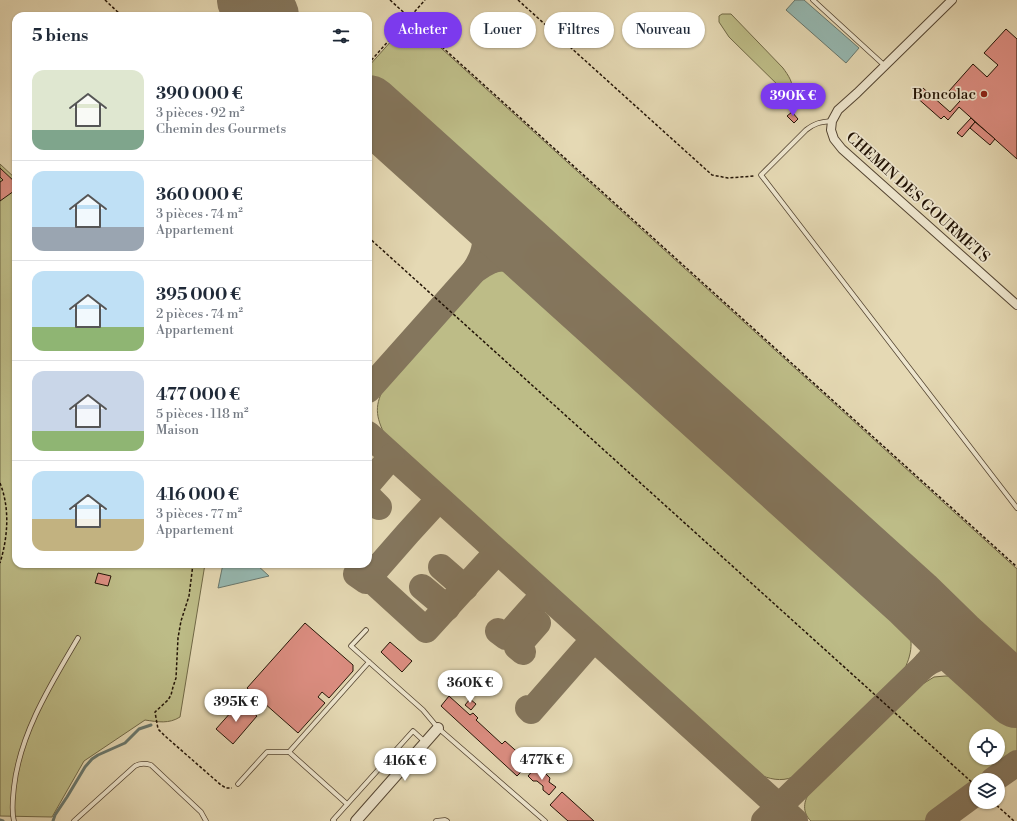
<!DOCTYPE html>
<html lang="fr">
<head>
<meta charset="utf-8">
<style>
	:root { --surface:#fff; --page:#f2f2f3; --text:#1f2937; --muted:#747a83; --line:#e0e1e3; --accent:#7c3aed }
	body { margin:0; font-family:"Libre Bodoni",serif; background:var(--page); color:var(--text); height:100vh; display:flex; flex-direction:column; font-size:15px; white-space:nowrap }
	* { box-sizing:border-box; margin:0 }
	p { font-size:13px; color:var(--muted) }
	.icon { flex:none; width:22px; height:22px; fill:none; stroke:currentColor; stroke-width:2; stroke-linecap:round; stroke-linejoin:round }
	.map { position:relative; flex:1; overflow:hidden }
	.drawer { position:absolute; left:12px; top:12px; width:360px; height:556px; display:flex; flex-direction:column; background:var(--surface); border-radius:12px; box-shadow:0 1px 3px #0004 }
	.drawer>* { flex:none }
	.hud { position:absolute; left:384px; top:12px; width:380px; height:36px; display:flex; gap:8px }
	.fabs { position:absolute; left:969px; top:729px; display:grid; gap:8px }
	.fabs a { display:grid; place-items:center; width:36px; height:36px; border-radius:50%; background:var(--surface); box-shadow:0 1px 3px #0004; font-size:20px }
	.price { position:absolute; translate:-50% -34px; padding:0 9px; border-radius:14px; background:#fff; color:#222; font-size:13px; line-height:26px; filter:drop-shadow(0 1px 2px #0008) }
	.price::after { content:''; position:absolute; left:50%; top:24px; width:12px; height:9px; margin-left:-6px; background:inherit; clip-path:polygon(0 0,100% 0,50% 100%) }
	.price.on { background:var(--accent); color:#fff }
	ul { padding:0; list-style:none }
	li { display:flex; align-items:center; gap:12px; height:100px; padding:0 20px }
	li+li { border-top:1px solid var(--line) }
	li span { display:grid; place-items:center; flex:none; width:112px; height:80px; border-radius:12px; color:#555 }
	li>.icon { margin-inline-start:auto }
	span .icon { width:48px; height:48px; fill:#fffc; stroke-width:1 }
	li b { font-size:17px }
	h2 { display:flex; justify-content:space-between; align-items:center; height:48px; padding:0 20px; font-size:17px }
	.tag { padding:0 14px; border-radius:18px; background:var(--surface); box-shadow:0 1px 3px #0004; font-size:14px; line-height:36px }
	.tag.on { background:var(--accent); color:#fff }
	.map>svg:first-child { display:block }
	.green { fill:#bdbc87; stroke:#706846; fill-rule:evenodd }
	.water { fill:#96b9b2; stroke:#68776d }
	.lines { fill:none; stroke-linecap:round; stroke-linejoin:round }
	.stream { stroke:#68776d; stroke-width:3 }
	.taxiway { stroke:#84765d; stroke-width:26 }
	.runway { stroke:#84765d; stroke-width:64 }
	.building { fill:#dd8e82; stroke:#231406 }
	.service-casing { stroke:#544532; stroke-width:5.5 }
	.minor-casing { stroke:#544532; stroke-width:10 }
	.tertiary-casing { stroke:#544532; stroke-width:12 }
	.path { stroke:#231406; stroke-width:1.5; stroke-dasharray:3 2; stroke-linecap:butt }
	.service { stroke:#eee6ce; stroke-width:4 }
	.minor { stroke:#eee6ce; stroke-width:8 }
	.tertiary { stroke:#eee6ce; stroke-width:10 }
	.poi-dot { fill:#8f2418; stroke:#eee6ce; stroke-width:1.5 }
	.labels { text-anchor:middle; stroke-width:3.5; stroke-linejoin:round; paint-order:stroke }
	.poi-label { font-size:15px; fill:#231406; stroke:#eee6ce; text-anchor:end }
	.street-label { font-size:15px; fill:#231406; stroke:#eee6ce }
</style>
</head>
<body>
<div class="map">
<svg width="1017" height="821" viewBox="0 0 1017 821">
	<rect width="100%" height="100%" fill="#e5d9b4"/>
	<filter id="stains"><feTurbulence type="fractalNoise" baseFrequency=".005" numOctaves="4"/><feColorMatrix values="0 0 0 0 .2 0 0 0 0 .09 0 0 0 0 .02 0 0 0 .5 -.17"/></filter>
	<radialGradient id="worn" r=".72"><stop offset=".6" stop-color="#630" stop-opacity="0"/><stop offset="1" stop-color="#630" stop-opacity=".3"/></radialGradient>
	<!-- green -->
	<g class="green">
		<path d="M722,14H731L783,68C788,75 794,83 792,92L787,94L729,37L719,22V16Z"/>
		<path d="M410,20L1017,569V666L368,78V67Z"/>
		<path d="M0,164L16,179V564H205L180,717C169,724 158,722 145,720L84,761L52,817L0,816Z"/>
		<path d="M499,271H513L523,276L904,621C915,638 912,655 903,672L793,777C781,782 769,779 758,774L386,437C375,416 374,405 386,384L479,281C486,276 491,273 499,271Z"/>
		<path d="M945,676H956L972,683L1017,724V756L984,780H976V786L928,821H811C802,813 803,800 811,791L921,685L934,677ZM976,736H998V758H976Z"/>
	</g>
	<!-- water -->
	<g class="water">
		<path d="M795,0H804L859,48L846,63L786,10Z"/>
		<path d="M223,564H256L269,576L218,588Z"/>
	</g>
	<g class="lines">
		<!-- stream -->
		<g class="stream">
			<path d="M0,820L3,821"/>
			<path d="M53,821L55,815L67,797L85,767L92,759L98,755L125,743L139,729L151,725"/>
		</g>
		<!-- taxiway -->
		<g class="taxiway">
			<path d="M468,197C486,223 493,243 474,271"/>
			<path d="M368,390L474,271C500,252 516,254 544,266"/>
			<path d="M368,434L795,821"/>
			<path d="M368,484L392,456"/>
			<path d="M368,496L379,507"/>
			<path d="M441,567L465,588"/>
			<path d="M356,574L366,581L408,533L439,499"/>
			<path d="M369,578L426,630L497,552"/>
			<path d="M422,587L447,608"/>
			<path d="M913,599C922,611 942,633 936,649C935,655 929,660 925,665"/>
			<path d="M498,631L506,637L544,594"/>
			<path d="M523,652L517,647L538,623"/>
			<path d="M1015,694L1017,696"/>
			<path d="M528,708L531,711L594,639"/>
			<path d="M993,780L1017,763"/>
			<path d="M764,821L925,665C952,646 970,660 994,675"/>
			<path d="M938,821L976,793"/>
		</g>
		<!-- runway -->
		<g class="runway">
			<path d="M249,0L267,16"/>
			<path d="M368,107L913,599L955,640L1017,696"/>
		</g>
	</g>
	<!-- building -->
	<g class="building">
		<path d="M1006,29L1017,39V159L959,107L948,120L944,116L941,119L915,96L923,88L950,112L960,101L949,91L973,64L987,77L998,65L984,53Z"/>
		<path d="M792,112L798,119L794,123L787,116Z"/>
		<path d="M971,118L975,122L962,137L957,133Z"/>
		<path d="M975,122L995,139L990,145L970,128Z"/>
		<path d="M0,168L16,183V192L14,191L0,201V182L3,180L0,177Z"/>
		<path d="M98,573L111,576L108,586L95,583Z"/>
		<path d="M305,623L353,665V671L329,698L322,692L318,697L325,703L298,733L247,688Z"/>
		<path d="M390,642L412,661L402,672L381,652Z"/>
		<path d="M449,696L470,715L473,713L478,718L476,720L502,744L505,741L523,757L521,759L525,763L522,766L523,767L520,771L521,772L517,776L441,706Z"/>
		<path d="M470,699L476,704L471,710L465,705Z"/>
		<path d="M240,702L257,716L233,744L216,729Z"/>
		<path d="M535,768L541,774L544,772L550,778L549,782L556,787L549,795L543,790V786L537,781H533L528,776Z"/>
		<path d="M562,792L594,821H568L550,805Z"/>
	</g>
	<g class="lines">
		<!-- service casing -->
		<g class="service-casing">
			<g id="service">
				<path d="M813,0L885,66"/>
				<path d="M832,121C820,122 815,123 806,130L761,175L1017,508"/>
				<path d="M366,630L351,646L423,710L438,728L545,821"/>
				<path d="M289,752L369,662"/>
				<path d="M391,755L403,766"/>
				<path d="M238,784L267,752H289L347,804"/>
				<path d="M14,821C11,810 13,798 14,787C20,733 51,684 78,638"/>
				<path d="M74,821L135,766C140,763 145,763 151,765L201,812L206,821"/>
				<path d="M334,821L333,820L413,731L425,742"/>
				<path d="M436,821L445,820L447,821"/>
			</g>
		</g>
		<!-- minor casing -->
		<g class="minor-casing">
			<path id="minor" d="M952,0L857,93L838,110L832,121L831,130L834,139L842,149L1017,305"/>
		</g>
		<!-- tertiary casing -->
		<g class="tertiary-casing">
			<path id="tertiary" d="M356,821L438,728"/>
		</g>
		<!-- path -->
		<g class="path">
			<path d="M105,0L122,16"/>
			<path d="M390,0L1017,567"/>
			<path d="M518,0L712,175L728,178L755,176"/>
			<path d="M368,64L425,0"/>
			<path d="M368,237L976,786"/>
			<path d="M0,483C10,508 8,537 0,563"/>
			<path d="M193,564L189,596L181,621L178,638L176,678L173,687L171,695L168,700L155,712L158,729L165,736L221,785L226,788H232"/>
			<path d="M993,802L1014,821"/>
		</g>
		<!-- service -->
		<use href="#service" class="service"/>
		<!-- minor -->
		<use href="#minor" class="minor"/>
		<!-- tertiary -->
		<use href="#tertiary" class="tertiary"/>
	</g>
	<!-- markers -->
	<circle class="poi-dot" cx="984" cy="94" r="4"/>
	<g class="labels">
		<!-- poi labels -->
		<g class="poi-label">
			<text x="976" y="99">Boncolac</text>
		</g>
		<!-- street labels -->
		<g class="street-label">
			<text transform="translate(918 197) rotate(42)" y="5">CHEMIN DES GOURMETS</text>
		</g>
	</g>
	<rect width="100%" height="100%" filter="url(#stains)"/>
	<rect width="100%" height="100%" fill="url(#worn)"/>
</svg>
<div class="fabs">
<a><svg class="icon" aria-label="locate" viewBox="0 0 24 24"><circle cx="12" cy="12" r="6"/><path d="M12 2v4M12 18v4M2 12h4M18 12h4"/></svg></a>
<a><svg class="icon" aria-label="layers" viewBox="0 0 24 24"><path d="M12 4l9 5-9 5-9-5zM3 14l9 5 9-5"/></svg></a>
</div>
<b class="price on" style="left:793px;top:117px">390K €</b>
<b class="price" style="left:470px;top:704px">360K €</b>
<b class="price" style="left:236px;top:723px">395K €</b>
<b class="price" style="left:542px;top:781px">477K €</b>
<b class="price" style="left:405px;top:782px">416K €</b>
<div class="hud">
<a class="tag on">Acheter</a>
<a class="tag">Louer</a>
<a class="tag">Filtres</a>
<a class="tag">Nouveau</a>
</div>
<section class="drawer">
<h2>5 biens<svg class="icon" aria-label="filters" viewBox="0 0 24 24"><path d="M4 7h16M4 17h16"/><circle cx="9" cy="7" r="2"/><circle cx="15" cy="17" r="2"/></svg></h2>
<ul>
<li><span style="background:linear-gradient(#dfe7d0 75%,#7fa58c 0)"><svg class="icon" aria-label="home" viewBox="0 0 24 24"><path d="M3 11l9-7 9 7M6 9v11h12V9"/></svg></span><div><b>390 000 €</b><p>3 pièces · 92 m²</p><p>Chemin des Gourmets</p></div></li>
<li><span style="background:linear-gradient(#bfe0f5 70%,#9aa5b1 0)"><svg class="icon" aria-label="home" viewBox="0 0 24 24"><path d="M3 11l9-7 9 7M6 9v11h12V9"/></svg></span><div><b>360 000 €</b><p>3 pièces · 74 m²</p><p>Appartement</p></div></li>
<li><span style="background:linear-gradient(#bfe0f5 70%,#8fb573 0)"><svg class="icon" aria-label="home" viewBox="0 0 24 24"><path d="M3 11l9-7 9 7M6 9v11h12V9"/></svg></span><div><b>395 000 €</b><p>2 pièces · 74 m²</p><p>Appartement</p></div></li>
<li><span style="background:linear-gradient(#c9d6e8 75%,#8fb573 0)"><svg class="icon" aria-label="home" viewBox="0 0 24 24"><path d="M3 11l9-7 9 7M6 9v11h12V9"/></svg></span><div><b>477 000 €</b><p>5 pièces · 118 m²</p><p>Maison</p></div></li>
<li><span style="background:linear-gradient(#bfe0f5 60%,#c2b280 0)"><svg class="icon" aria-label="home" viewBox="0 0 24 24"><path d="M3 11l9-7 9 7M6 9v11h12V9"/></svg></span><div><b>416 000 €</b><p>3 pièces · 77 m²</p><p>Appartement</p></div></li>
</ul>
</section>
</div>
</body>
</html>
